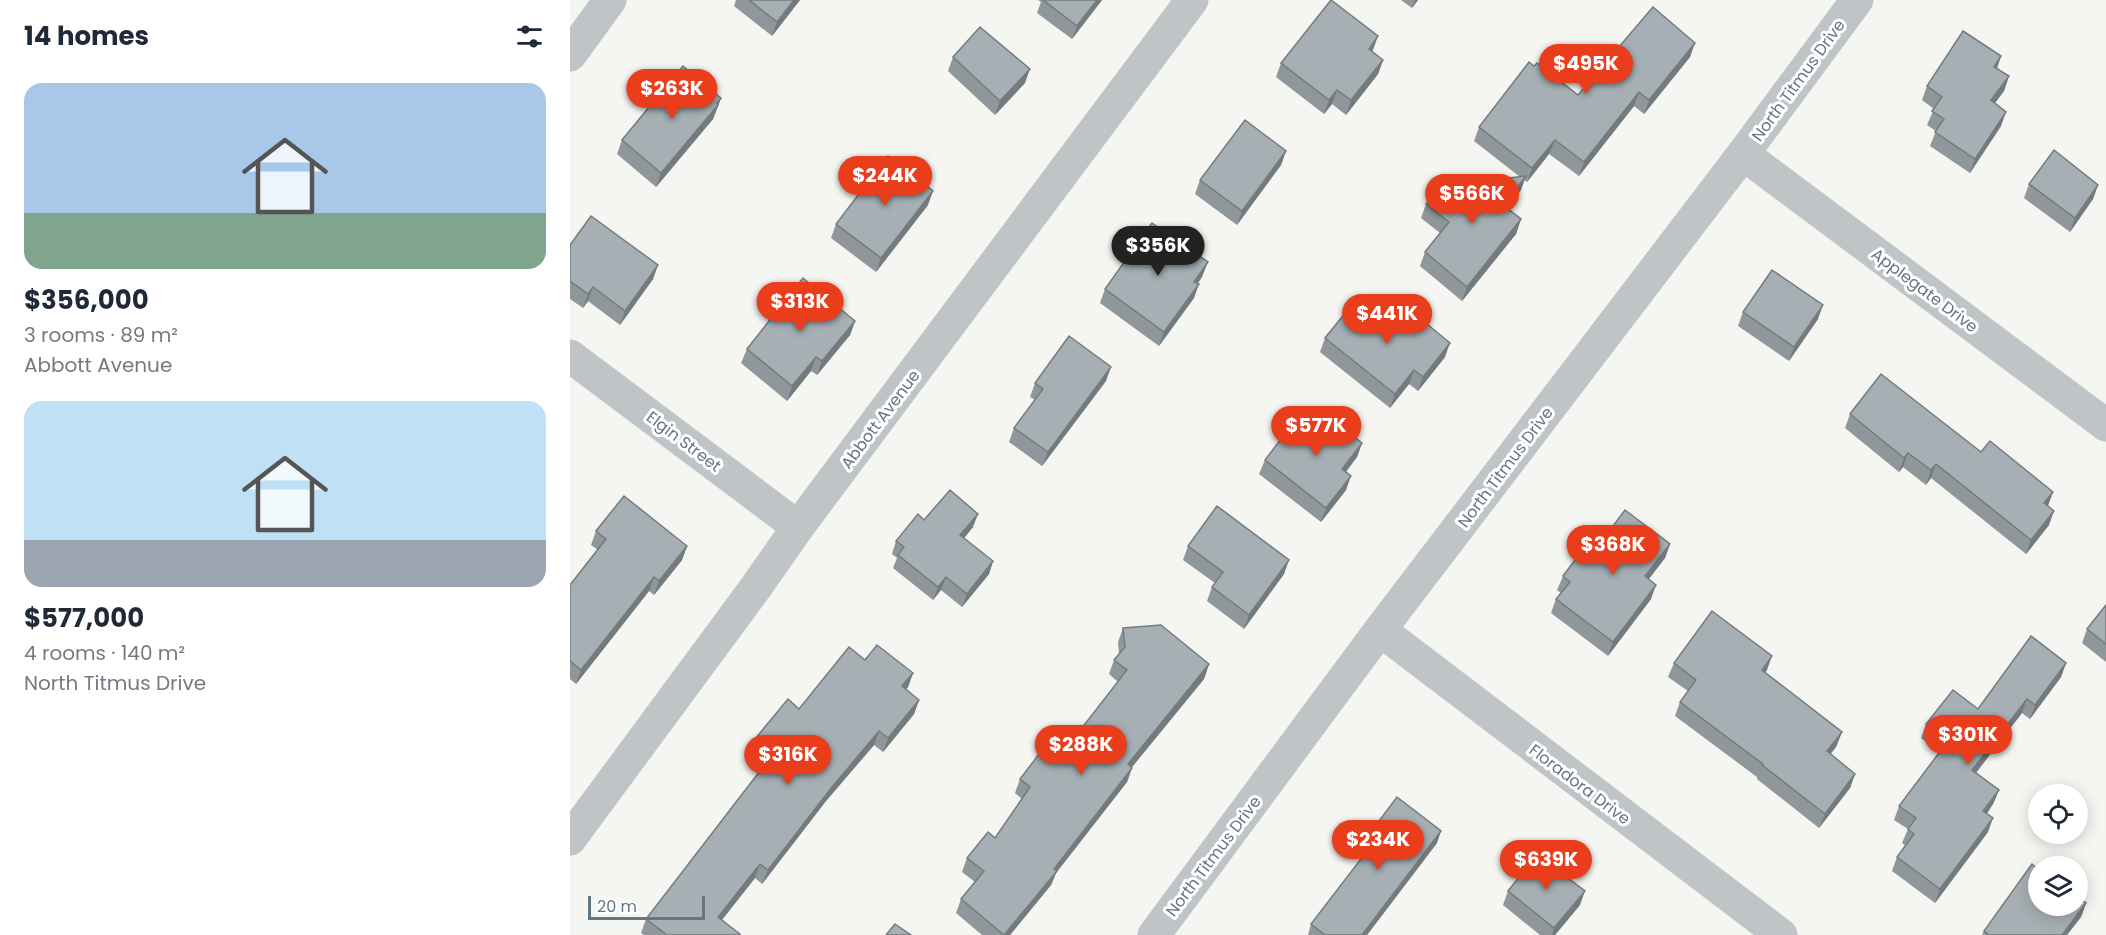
<!DOCTYPE html>
<html lang="en">
<head>
<meta charset="utf-8">
<style>
	:root { --surface:#fff; --page:#f2f2f3; --text:#1f2937; --muted:#747a83; --accent:#ea3d1c }
	body { margin:0; font-family:Poppins,sans-serif; background:var(--page); color:var(--text); height:100vh; display:flex; flex-direction:column; font-size:22px; white-space:nowrap }
	* { box-sizing:border-box; margin:0 }
	p { font-size:20px; color:var(--muted) }
	.icon { flex:none; width:33px; height:33px; fill:none; stroke:currentColor; stroke-width:2; stroke-linecap:round; stroke-linejoin:round }
	.map { position:relative; flex:1; overflow:hidden }
	.panel { display:flex; flex-direction:column; background:var(--surface); width:570px }
	.panel>* { flex:none }
	.controls { position:absolute; left:1458px; top:784px; display:grid; gap:12px }
	.controls a { display:grid; place-items:center; width:60px; height:60px; border-radius:50%; background:var(--surface); box-shadow:0 3px 15px #0003; font-size:30px }
	.scale { position:absolute; left:18px; bottom:15px; width:117px; box-sizing:border-box; padding-left:6px; border:3px solid #627783; border-top:0; font-size:16px; line-height:21px; white-space:nowrap; color:#627783; -webkit-text-stroke:4px #fff; paint-order:stroke }
	.price { position:absolute; translate:-50% -51px; padding:0 14px; border-radius:21px; background:var(--accent); color:#fff; font-size:20px; line-height:39px; filter:drop-shadow(0 2px 3px #0008) }
	.price::after { content:''; position:absolute; left:50%; top:36px; width:18px; height:14px; margin-left:-9px; background:inherit; clip-path:polygon(0 0,100% 0,50% 100%) }
	.price.active { background:#222; color:#fff }
	ul { padding:0; list-style:none }
	li { display:grid; align-content:center; gap:12px; height:318px; padding:0 24px }
	li span { display:grid; place-items:center; height:186px; border-radius:18px; color:#555 }
	li>.icon { margin-inline-start:auto }
	span .icon { width:108px; height:108px; fill:#fffc; stroke-width:1 }
	li b { font-size:26px }
	h2 { display:flex; justify-content:space-between; align-items:center; height:72px; padding:0 24px; font-size:26px }
	main { display:flex; flex:1; min-height:0 }
	.map>svg:first-child { display:block }
	.lines { fill:none; stroke-linecap:round; stroke-linejoin:round }
	.minor { stroke:#bfc5c7; stroke-width:33 }
	.wall { fill:#8f979b }
	.shaded-wall { fill:#747b7e }
	.building { fill:#a6b0b4; stroke:#747b7e; stroke-width:1.5 }
	.labels { text-anchor:middle; stroke-width:6; stroke-linejoin:round; paint-order:stroke }
	.street-label { font-size:16px; fill:#627783; stroke:#fff }
</style>
</head>
<body>
<main>
<section class="panel">
<h2>14 homes<svg class="icon" aria-label="filters" viewBox="0 0 24 24"><path d="M4 7h16M4 17h16"/><circle cx="9" cy="7" r="2"/><circle cx="15" cy="17" r="2"/></svg></h2>
<ul>
<li><span style="background:linear-gradient(#a9c7e8 70%,#7fa58c 0)"><svg class="icon" aria-label="home" viewBox="0 0 24 24"><path d="M3 11l9-7 9 7M6 9v11h12V9"/></svg></span><div><b>$356,000</b><p>3 rooms · 89 m²</p><p>Abbott Avenue</p></div></li>
<li><span style="background:linear-gradient(#bfe0f5 75%,#9aa5b1 0)"><svg class="icon" aria-label="home" viewBox="0 0 24 24"><path d="M3 11l9-7 9 7M6 9v11h12V9"/></svg></span><div><b>$577,000</b><p>4 rooms · 140 m²</p><p>North Titmus Drive</p></div></li>
</ul>
</section>
<div class="map">
<svg width="1536" height="935" viewBox="0 0 1536 935">
	<rect width="100%" height="100%" fill="#f5f5f1"/>
	<g class="lines">
		<!-- minor -->
		<g class="minor">
			<path d="M0,55L40,0"/>
			<path d="M1173,154L1536,425"/>
			<path d="M0,356L228,527"/>
			<path d="M810,630L1211,935"/>
			<path d="M0,839L186,587L228,527L622,0"/>
			<path d="M584,935L810,630L1173,154L1287,0"/>
		</g>
	</g>
	<!-- wall -->
	<g class="wall">
		<path d="M166,0H230L202,36L164,6Z"/>
		<path d="M468,0H532L502,39L467,13L471,2Z"/>
		<path d="M831,0H848L842,8Z"/>
		<path d="M803,50L802,51L813,60L808,74L776,115L762,104L754,114L706,77L711,63Z"/>
		<path d="M1431,56L1427,68L1439,76L1434,91L1425,103L1431,126L1400,173L1360,146L1366,131L1357,125L1364,109L1352,100L1357,86Z"/>
		<path d="M383,57L455,83L425,115L378,71Z"/>
		<path d="M1120,57L1074,114L1064,106L1009,176L979,154L957,182L954,180L951,190L937,208L951,219L946,234L892,301L850,266L855,252L870,233L851,218L856,204L950,177L904,141L909,127L964,66L1008,95Z"/>
		<path d="M151,98L143,119L86,187L47,154L52,140Z"/>
		<path d="M716,151L711,165L667,225L625,194L630,180Z"/>
		<path d="M1459,184L1528,185L1523,199L1500,232L1454,198Z"/>
		<path d="M358,205L306,272L261,238L266,224Z"/>
		<path d="M0,245L88,265L83,279L50,325L18,301L13,308L0,299Z"/>
		<path d="M632,277L627,284L624,298L589,346L530,303L535,289Z"/>
		<path d="M1173,312L1248,319L1219,361L1168,326Z"/>
		<path d="M285,321L280,335L247,375L241,371L217,401L171,363L177,349Z"/>
		<path d="M832,331L875,357L848,391L839,384L820,408L750,352L755,338Z"/>
		<path d="M536,381L472,466L439,442L444,428L465,400L460,397L465,383Z"/>
		<path d="M1280,414L1478,506L1479,525L1456,554L1361,478L1356,485L1333,467L1329,472L1275,428Z"/>
		<path d="M729,435L792,443L787,457L776,472V490L751,522L689,474L695,460Z"/>
		<path d="M354,520L403,527L394,538L423,561L419,574L392,607L371,590L363,600L323,568L327,558L322,554L326,541Z"/>
		<path d="M26,531L117,546L112,560L84,595L79,591L6,684L0,679V585L28,550L21,545Z"/>
		<path d="M1031,542L1100,544L1095,558L1079,579L1081,599L1038,656L981,613L986,599L991,593L987,590L993,576Z"/>
		<path d="M618,546L714,574L674,629L637,601L642,587L645,583L613,560Z"/>
		<path d="M1536,605V662L1512,643L1517,629Z"/>
		<path d="M553,628L639,664L634,679L562,767L557,782L486,873L481,885L440,935H412L386,913L391,899L405,882L392,872L397,858L425,838L452,799L445,793L450,779L487,760L548,682L539,674L544,660L549,654L548,642Z"/>
		<path d="M295,660L343,673L338,687L336,689L349,700L344,714L313,752L304,745L256,801L192,884L185,878L152,920L170,935H74L71,933L76,919L194,765L180,753L185,739L229,709Z"/>
		<path d="M1104,663L1197,670L1195,673L1272,732L1266,747L1260,754L1285,774L1280,788L1249,828L1187,779V777L1105,716L1110,702L1118,691L1098,677Z"/>
		<path d="M1496,663L1491,677L1460,719L1452,713L1406,773L1429,790L1423,804L1417,814L1418,832L1365,903L1322,871L1327,857L1336,846L1332,843L1338,829L1324,820L1329,806L1369,753L1351,738L1356,724L1408,709Z"/>
		<path d="M797,837L867,843L797,935H738L741,924L797,852L792,849Z"/>
		<path d="M938,891L1010,905L985,935H970L933,905Z"/>
		<path d="M1516,903L1511,917L1497,935H1412L1414,931Z"/>
	</g>
	<!-- shaded-wall -->
	<g class="shaded-wall">
		<path d="M224,0H230L202,36L207,22Z"/>
		<path d="M527,0H532L502,39L507,26Z"/>
		<path d="M845,0H848L842,8Z"/>
		<path d="M808,36L803,50L794,63L799,49Z"/>
		<path d="M1125,43L1120,57L1074,114L1079,100Z"/>
		<path d="M1431,56L1426,71L1424,67Z"/>
		<path d="M813,60L808,74L776,115L781,100Z"/>
		<path d="M460,69L455,83L425,115L430,101Z"/>
		<path d="M1439,76L1434,91L1416,115L1421,100Z"/>
		<path d="M767,90L762,104L754,114L759,100Z"/>
		<path d="M1069,92L1064,106L1009,176L1014,162Z"/>
		<path d="M151,98L143,119L86,187L91,173Z"/>
		<path d="M1436,112L1431,126L1400,173L1405,159Z"/>
		<path d="M985,140L979,154L957,182L962,168Z"/>
		<path d="M716,151L711,165L667,225L672,211Z"/>
		<path d="M956,176L951,190L928,219L933,205Z"/>
		<path d="M1528,185L1523,199L1500,232L1505,218Z"/>
		<path d="M363,191L358,205L306,272L311,258Z"/>
		<path d="M951,219L946,234L892,301L897,287Z"/>
		<path d="M638,262L632,277L619,296L624,282Z"/>
		<path d="M88,265L83,279L50,325L55,311Z"/>
		<path d="M629,284L624,298L589,346L594,332Z"/>
		<path d="M23,287L18,301L13,308L18,294Z"/>
		<path d="M1253,305L1248,319L1219,361L1224,347Z"/>
		<path d="M285,321L280,335L247,375L252,361Z"/>
		<path d="M880,343L875,357L848,391L853,377Z"/>
		<path d="M246,357L241,371L217,401L222,386Z"/>
		<path d="M541,367L536,381L472,466L478,452Z"/>
		<path d="M844,370L839,384L820,408L825,394Z"/>
		<path d="M792,443L787,457L767,483L772,469Z"/>
		<path d="M1338,453L1333,467L1329,472L1334,458Z"/>
		<path d="M1366,464L1361,478L1356,485L1361,470Z"/>
		<path d="M781,476L776,490L751,522L756,508Z"/>
		<path d="M1483,492L1478,506L1474,503Z"/>
		<path d="M1484,511L1479,525L1456,554L1461,540Z"/>
		<path d="M408,514L403,527L386,548L390,535Z"/>
		<path d="M1100,544L1095,558L1070,590L1075,576Z"/>
		<path d="M117,546L112,560L84,595L89,581Z"/>
		<path d="M719,560L714,574L674,629L679,615Z"/>
		<path d="M423,561L419,574L392,607L397,594Z"/>
		<path d="M84,577L79,591L6,684L11,670Z"/>
		<path d="M376,577L371,590L363,600L368,587Z"/>
		<path d="M1086,585L1081,599L1038,656L1043,642Z"/>
		<path d="M1202,656L1197,670L1187,684L1192,670Z"/>
		<path d="M1496,663L1491,677L1460,719L1465,705Z"/>
		<path d="M639,664L634,679L553,778L558,764Z"/>
		<path d="M343,673L338,687L327,700L332,686Z"/>
		<path d="M1457,699L1452,713L1397,784L1402,770Z"/>
		<path d="M349,700L344,714L313,752L318,738Z"/>
		<path d="M309,731L304,745L256,801L192,884L198,870L262,787Z"/>
		<path d="M1272,732L1266,747L1252,765L1257,751Z"/>
		<path d="M562,768L557,782L486,873L481,885L440,935H434L484,869Z"/>
		<path d="M1285,774L1280,788L1249,828L1255,814Z"/>
		<path d="M1429,790L1423,804L1408,825L1413,811Z"/>
		<path d="M1423,818L1418,832L1365,903L1370,889Z"/>
		<path d="M871,831L867,843L797,935H792Z"/>
		<path d="M190,864L185,878L143,931L148,917Z"/>
		<path d="M1015,891L1010,905L985,935H982L984,928Z"/>
		<path d="M1516,903L1511,917L1497,935H1492Z"/>
	</g>
	<!-- building -->
	<g class="building">
		<path d="M179,0H224L207,22Z"/>
		<path d="M473,0H527L507,26Z"/>
		<path d="M761,0L808,36L799,49L813,60L781,100L767,90L759,100L711,63Z"/>
		<path d="M1083,7L1125,43L1079,100L1069,92L1014,162L985,140L962,168L909,127L959,62L964,66L967,63L1008,95Z"/>
		<path d="M410,27L460,69L430,101L383,57Z"/>
		<path d="M1393,31L1431,56L1424,67L1439,76L1421,100L1436,112L1405,159L1365,132L1374,119L1362,111L1372,97L1357,86Z"/>
		<path d="M113,66L151,98L147,103L148,105L91,173L52,140Z"/>
		<path d="M675,120L716,151L672,211L630,180Z"/>
		<path d="M1484,150L1528,185L1505,218L1459,184Z"/>
		<path d="M318,156L363,191L311,258L266,224Z"/>
		<path d="M956,176L933,205L951,219L897,287L855,252L879,222L856,204L870,186Z"/>
		<path d="M21,216L88,265L55,311L23,287L18,294L0,281V245Z"/>
		<path d="M582,223L638,262L624,282L629,284L594,332L535,289Z"/>
		<path d="M1202,270L1253,305L1224,347L1173,312Z"/>
		<path d="M233,278L285,321L252,361L246,357L222,386L177,349Z"/>
		<path d="M789,296L832,331L845,314L880,343L853,377L844,370L825,394L755,338Z"/>
		<path d="M499,336L541,367L478,452L444,428L473,389L465,383Z"/>
		<path d="M1311,374L1411,452L1420,441L1483,492L1474,503L1484,511L1461,540L1366,464L1361,470L1338,453L1334,458L1280,414Z"/>
		<path d="M750,408L792,443L772,469L781,476L756,508L695,460L720,427L729,435Z"/>
		<path d="M380,490L408,514L390,535L423,561L397,594L376,577L368,587L328,555L334,547L326,541L348,514L354,520Z"/>
		<path d="M54,496L117,546L89,581L84,577L11,670L0,661V585L36,539L26,531Z"/>
		<path d="M647,506L719,560L679,615L642,587L653,572L618,546Z"/>
		<path d="M1055,510L1100,544L1075,576L1086,585L1043,642L986,599L1000,582L993,576L1023,536L1031,542Z"/>
		<path d="M1536,605V644L1517,629Z"/>
		<path d="M1142,611L1202,656L1192,670L1272,732L1257,751L1285,774L1255,814L1192,765L1193,764L1110,702L1126,680L1104,663Z"/>
		<path d="M591,625L639,664L558,764L562,768L484,869L487,871L434,935L391,899L414,871L397,858L418,832L425,838L460,787L450,779L473,749L487,760L557,670L544,660L555,647L553,628Z"/>
		<path d="M1461,636L1496,663L1465,705L1457,699L1402,770L1429,790L1413,811L1423,818L1370,889L1327,857L1344,834L1338,829L1346,818L1329,806L1378,741L1356,724L1383,690L1408,709Z"/>
		<path d="M307,645L343,673L332,686L349,700L318,738L309,731L262,787L198,870L190,864L148,917L170,934V935H97L76,919L203,754L185,739L218,699L229,709L279,647L295,660Z"/>
		<path d="M827,797L871,831L792,935H755L741,924L804,842L797,837Z"/>
		<path d="M967,855L1015,891L984,928L938,891Z"/>
		<path d="M1462,864L1468,869V906H1508V897L1516,903L1492,935H1419L1414,931Z"/>
		<path d="M325,924L341,935H316Z"/>
	</g>
	<g class="labels">
		<!-- street labels -->
		<g class="street-label">
			<text transform="translate(1228 80) rotate(-54)" y="6">North Titmus Drive</text>
			<text transform="translate(1355 290) rotate(37)" y="6">Applegate Drive</text>
			<text transform="translate(310 419) rotate(-53)" y="6">Abbott Avenue</text>
			<text transform="translate(114 441) rotate(37)" y="6">Elgin Street</text>
			<text transform="translate(935 467) rotate(-53)" y="6">North Titmus Drive</text>
			<text transform="translate(1010 784) rotate(37)" y="6">Floradora Drive</text>
			<text transform="translate(643 856) rotate(-53)" y="6">North Titmus Drive</text>
		</g>
	</g>
</svg>
<div class="controls">
<a><svg class="icon" aria-label="locate" viewBox="0 0 24 24"><circle cx="12" cy="12" r="6"/><path d="M12 2v4M12 18v4M2 12h4M18 12h4"/></svg></a>
<a><svg class="icon" aria-label="layers" viewBox="0 0 24 24"><path d="M12 4l9 5-9 5-9-5zM3 14l9 5 9-5"/></svg></a>
</div>
<div class="scale">20 m</div>
<b class="price" style="left:1016px;top:95px">$495K</b>
<b class="price" style="left:102px;top:120px">$263K</b>
<b class="price" style="left:315px;top:207px">$244K</b>
<b class="price" style="left:902px;top:225px">$566K</b>
<b class="price active" style="left:588px;top:277px">$356K</b>
<b class="price" style="left:230px;top:333px">$313K</b>
<b class="price" style="left:817px;top:345px">$441K</b>
<b class="price" style="left:746px;top:457px">$577K</b>
<b class="price" style="left:1043px;top:576px">$368K</b>
<b class="price" style="left:1398px;top:766px">$301K</b>
<b class="price" style="left:511px;top:776px">$288K</b>
<b class="price" style="left:218px;top:786px">$316K</b>
<b class="price" style="left:808px;top:871px">$234K</b>
<b class="price" style="left:976px;top:891px">$639K</b>
</div>
</main>
</body>
</html>
